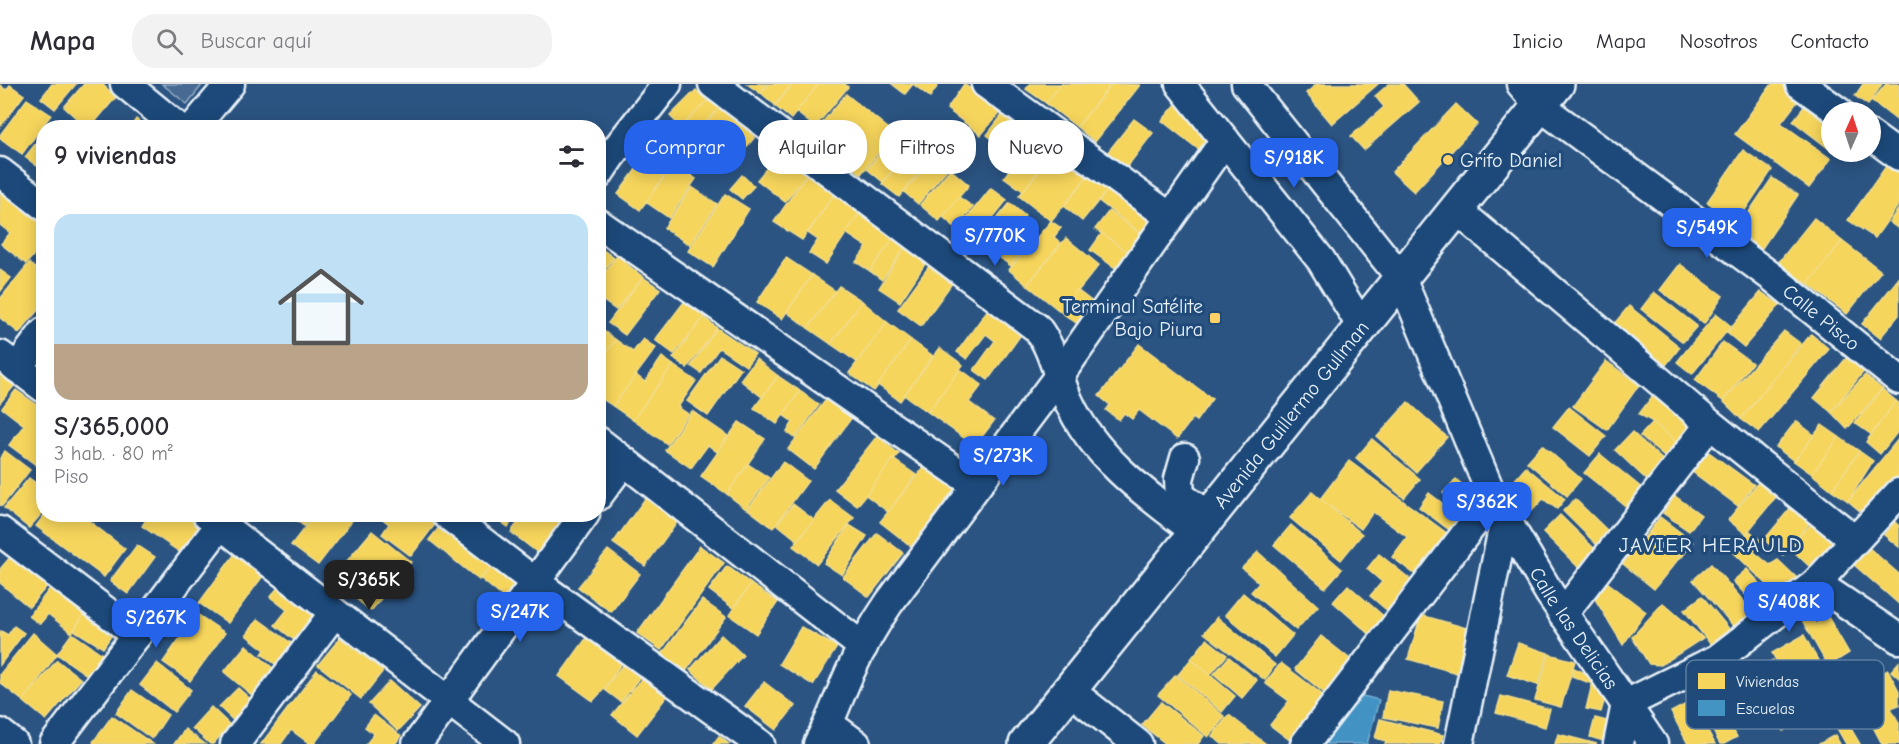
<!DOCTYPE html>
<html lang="es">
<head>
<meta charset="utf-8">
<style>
	:root { --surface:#fff; --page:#f2f2f3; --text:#2b2b33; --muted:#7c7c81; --line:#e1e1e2; --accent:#2563eb }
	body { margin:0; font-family:"Comic Neue",sans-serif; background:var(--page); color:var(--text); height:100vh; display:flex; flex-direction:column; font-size:22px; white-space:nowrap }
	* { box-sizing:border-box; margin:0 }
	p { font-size:20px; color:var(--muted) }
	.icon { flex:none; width:33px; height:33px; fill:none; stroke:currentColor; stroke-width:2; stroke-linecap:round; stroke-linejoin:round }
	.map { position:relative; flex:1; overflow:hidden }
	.drawer { position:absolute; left:36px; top:36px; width:570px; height:402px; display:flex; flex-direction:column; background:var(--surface); border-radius:24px; box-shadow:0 3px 15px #0003 }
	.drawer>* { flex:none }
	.top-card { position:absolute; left:624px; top:36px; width:570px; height:54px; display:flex; gap:12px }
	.needle { width:39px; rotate:3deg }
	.controls { position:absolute; left:1821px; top:18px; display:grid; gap:12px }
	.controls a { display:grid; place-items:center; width:60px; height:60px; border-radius:50%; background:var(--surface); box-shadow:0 3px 15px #0003; font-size:30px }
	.price { position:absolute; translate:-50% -51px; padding:0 14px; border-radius:12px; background:var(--accent); color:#fff; font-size:20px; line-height:39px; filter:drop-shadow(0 2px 3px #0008) }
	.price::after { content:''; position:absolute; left:50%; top:36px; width:18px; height:14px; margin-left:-9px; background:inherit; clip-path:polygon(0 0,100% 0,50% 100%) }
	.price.selected { background:#222; color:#fff }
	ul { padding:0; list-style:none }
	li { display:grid; align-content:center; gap:12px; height:318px; padding:0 18px }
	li+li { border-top:2px solid var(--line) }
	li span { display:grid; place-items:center; height:186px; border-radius:18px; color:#555 }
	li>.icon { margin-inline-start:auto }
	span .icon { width:108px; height:108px; fill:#fffc; stroke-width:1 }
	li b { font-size:26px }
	h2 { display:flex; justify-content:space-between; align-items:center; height:72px; padding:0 18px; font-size:26px }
	.tag { padding:0 21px; border-radius:24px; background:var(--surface); box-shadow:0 3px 15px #0003; font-size:21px; line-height:54px }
	.tag.selected { background:var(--accent); color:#fff }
	header { display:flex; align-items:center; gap:36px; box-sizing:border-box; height:84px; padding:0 30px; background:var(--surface); border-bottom:2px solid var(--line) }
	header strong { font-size:28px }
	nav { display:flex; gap:33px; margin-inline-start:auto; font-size:21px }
	.search { width:420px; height:54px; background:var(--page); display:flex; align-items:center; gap:15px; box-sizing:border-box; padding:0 21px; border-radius:24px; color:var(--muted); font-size:22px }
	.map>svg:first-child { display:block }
	.green { fill:#476b93; stroke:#98aec6; stroke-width:1.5 }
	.homes { fill:#f6d55c; stroke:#f2dd8b; stroke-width:1.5 }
	.schools { fill:#4393c3; stroke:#74afd3; stroke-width:1.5 }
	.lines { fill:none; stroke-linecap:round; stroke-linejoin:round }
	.street-casing { stroke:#e8f1f8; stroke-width:33 }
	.primary-casing { stroke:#e8f1f8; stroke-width:38 }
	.street { stroke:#1f4a7a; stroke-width:28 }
	.primary { stroke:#1f4a7a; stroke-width:33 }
	.poi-dot { fill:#ffd166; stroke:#1f4a7a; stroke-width:2 }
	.labels { text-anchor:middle; stroke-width:6; stroke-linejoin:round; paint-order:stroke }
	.poi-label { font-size:20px; fill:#e8f1f8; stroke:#1f4a7a; text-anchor:start }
	.street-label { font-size:20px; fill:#e8f1f8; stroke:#1f4a7a }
	.neighbourhood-label { font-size:21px; letter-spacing:1.5px; fill:#e8f1f8; stroke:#1f4a7a }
	.key { fill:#1f4a7a; stroke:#5b7ca0; stroke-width:1.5 }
	.key-label { font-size:16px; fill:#e8f1f8 }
</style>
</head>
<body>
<header>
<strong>Mapa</strong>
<div class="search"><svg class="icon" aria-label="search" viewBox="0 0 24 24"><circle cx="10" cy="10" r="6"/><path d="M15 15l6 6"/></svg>Buscar aquí</div>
<nav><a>Inicio</a><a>Mapa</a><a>Nosotros</a><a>Contacto</a></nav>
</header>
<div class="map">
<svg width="1899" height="660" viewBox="0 0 1899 660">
	<rect width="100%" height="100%" fill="#2b5482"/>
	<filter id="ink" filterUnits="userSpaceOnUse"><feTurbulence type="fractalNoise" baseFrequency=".0167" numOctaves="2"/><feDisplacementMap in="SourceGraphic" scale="12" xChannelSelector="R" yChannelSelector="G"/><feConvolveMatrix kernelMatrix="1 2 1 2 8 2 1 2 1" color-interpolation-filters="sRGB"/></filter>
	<g filter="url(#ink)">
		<!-- green -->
		<path class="green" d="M162,0H203L187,20Z"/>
		<!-- homes -->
		<g class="homes">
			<path d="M52,0H76L55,25L41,14Z"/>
			<path d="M84,0H102L116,13L90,44H87L64,23Z"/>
			<path d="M747,0H767L760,9Z"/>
			<path d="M769,0H792L775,21L761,9Z"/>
			<path d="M793,0H819L791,35L775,22Z"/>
			<path d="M819,0H845L848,3L815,43L796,28Z"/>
			<path d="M892,0H913L905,10Z"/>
			<path d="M913,0H939L930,13Z"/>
			<path d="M964,0L1001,27L981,51L947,25Z"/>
			<path d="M1030,0H1061L1046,19L1026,5Z"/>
			<path d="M1061,0H1111L1077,43L1046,19Z"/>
			<path d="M1112,0L1140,1L1095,58L1077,43Z"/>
			<path d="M1317,0H1378L1332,40L1306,9Z"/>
			<path d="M1389,0H1403L1419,18L1364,66L1351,52L1384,23L1375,12Z"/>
			<path d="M1772,0H1783L1801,13L1781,39L1831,75L1809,104L1735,50Z"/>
			<path d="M1863,0H1882L1868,21L1855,12Z"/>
			<path d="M1886,0H1899V38L1872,17Z"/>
			<path d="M0,1L6,6L10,1L24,11L0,43Z"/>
			<path d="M696,6L707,17L681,43L670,32Z"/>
			<path d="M846,10L894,49L861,90L812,51Z"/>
			<path d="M27,15L51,31L22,70L0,54V51Z"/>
			<path d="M1809,16L1832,33V67L1793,37Z"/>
			<path d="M707,17L720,23L679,66L669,56Z"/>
			<path d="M1177,19L1222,54L1207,72L1162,37Z"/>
			<path d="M1456,20L1477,40L1414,108L1392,88Z"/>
			<path d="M720,23L741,41L700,89L679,71Z"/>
			<path d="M1006,26L1018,34L999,61L987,51Z"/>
			<path d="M1018,34L1057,65L1044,80L1005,52Z"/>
			<path d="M136,35L147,44H130Z"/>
			<path d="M1134,35L1153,49L1127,83L1108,68Z"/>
			<path d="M905,39L921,52L883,98L867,85Z"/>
			<path d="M741,41L755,53L735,76L722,64Z"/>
			<path d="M44,49V87L25,73Z"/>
			<path d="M1005,52L1024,66L1010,84L992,71Z"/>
			<path d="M920,55L936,67L899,113L882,100Z"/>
			<path d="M652,63L674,79L640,126L618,110Z"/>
			<path d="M782,65L810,86L785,118L757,96Z"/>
			<path d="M1057,65L1089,90L1051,137L1019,112Z"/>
			<path d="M1024,66L1044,80L1023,107L1004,93Z"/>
			<path d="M1743,66L1772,86L1737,138L1707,118Z"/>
			<path d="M938,68L952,79L918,120L904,108Z"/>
			<path d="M674,79L696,95L669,134L646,118Z"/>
			<path d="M1887,81L1899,89V120L1875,154L1848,136Z"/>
			<path d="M950,85L969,101L939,137L920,121Z"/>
			<path d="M1094,85L1113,99L1082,137L1064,122Z"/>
			<path d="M810,86L835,109L802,156L774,138Z"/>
			<path d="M742,91L754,102L742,115L730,105Z"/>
			<path d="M1772,94L1798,111L1760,167L1734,150Z"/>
			<path d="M1113,99L1160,135L1145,153L1099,117Z"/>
			<path d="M0,103L44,133V159L26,180L1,160L10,149L0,141Z"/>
			<path d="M692,103L717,120L690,161L664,144Z"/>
			<path d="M991,104L1007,116L973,159L957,146Z"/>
			<path d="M835,109L861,127L826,180L809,169L818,156L808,149Z"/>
			<path d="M725,110L749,125L713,183L688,167Z"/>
			<path d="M959,113L973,123L956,144L943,133Z"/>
			<path d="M1010,119L1025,132L991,174L975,161Z"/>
			<path d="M1899,124V145L1889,138Z"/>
			<path d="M861,127L895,152L870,187L856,178L867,163L846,149Z"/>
			<path d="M1109,127L1145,153L1133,172L1095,145Z"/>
			<path d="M1814,134L1842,157L1808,200L1778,179Z"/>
			<path d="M1051,137L1061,144L1054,153L1061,159L1027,201L1009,186Z"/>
			<path d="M1018,141L1034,154L1011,182L995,170Z"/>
			<path d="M1102,149L1133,172L1121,188L1090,166Z"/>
			<path d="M895,152L907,160L882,196L870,187Z"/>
			<path d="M1066,154L1099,181L1061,228L1027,201Z"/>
			<path d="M1842,157L1881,187L1847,230L1808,200Z"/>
			<path d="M907,160L929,174L900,218L879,204Z"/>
			<path d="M598,162L614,174L598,193Z"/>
			<path d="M44,166V180L37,174Z"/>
			<path d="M617,172L643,193L616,226L598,213V197Z"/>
			<path d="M786,174L812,191L782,235L757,218Z"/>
			<path d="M935,174L958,191L921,242L898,225Z"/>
			<path d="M29,179L44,191V219L19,249L0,234V215Z"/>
			<path d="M1680,180L1723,212L1704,240L1660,206Z"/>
			<path d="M0,186L11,194L0,208Z"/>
			<path d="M812,191L835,207L808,244L787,228Z"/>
			<path d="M643,193L660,205L625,251L608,239Z"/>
			<path d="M1899,194V231L1880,254L1862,240Z"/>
			<path d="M839,202L862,217L831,260L808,244Z"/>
			<path d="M1077,206L1095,220L1079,241L1061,228Z"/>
			<path d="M1654,208L1697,242L1683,258L1641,225Z"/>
			<path d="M1761,208L1780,221L1744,263L1727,249Z"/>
			<path d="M862,217L887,238L857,278L831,260Z"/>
			<path d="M994,217L1028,241L988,296L974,286L995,257L986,250L967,275L957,268Z"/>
			<path d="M684,218L704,233L674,270L655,256Z"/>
			<path d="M1629,222L1680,263L1666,281L1614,240Z"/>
			<path d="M1716,230L1731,242L1692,290L1677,278Z"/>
			<path d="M704,233L717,244L687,284L673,274Z"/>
			<path d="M887,238L911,256L874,307L849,289Z"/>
			<path d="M598,243L616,256L598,278Z"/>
			<path d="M717,244L755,270L746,282L719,264L701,289L691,282Z"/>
			<path d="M1784,247L1801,260L1741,335L1723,317Z"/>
			<path d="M1811,250L1829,265L1759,348L1741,335Z"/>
			<path d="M643,255L656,264L613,322L598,312V278L616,256L633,268Z"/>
			<path d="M911,256L933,272L900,317L878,301Z"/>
			<path d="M1723,258L1752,279L1723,317L1695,296Z"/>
			<path d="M1139,260L1212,315L1196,337L1193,334L1177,355L1139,326L1132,335L1124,329L1119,336L1106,326L1110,321L1099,312Z"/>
			<path d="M940,264L963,281L928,328L904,311Z"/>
			<path d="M720,271L741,285L708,332L687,317Z"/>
			<path d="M662,273L673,281L633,336L613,322L636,291L645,298Z"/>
			<path d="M1847,273L1864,287L1831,328L1814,314Z"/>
			<path d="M756,275L778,292L762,313L740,296Z"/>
			<path d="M1606,277L1639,301L1607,346L1573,322Z"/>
			<path d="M673,281L696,297L678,323L688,330L667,360L633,336Z"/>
			<path d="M960,285L982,301L969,318L994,337L975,362L928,328Z"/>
			<path d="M0,291L14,302L0,319Z"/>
			<path d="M1865,291L1882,305L1847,345L1831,328Z"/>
			<path d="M778,292L800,307L777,340L754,324Z"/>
			<path d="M1882,305L1896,317L1872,351L1855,339Z"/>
			<path d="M16,306L44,326V371L36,381L9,361L24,341L2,324Z"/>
			<path d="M800,307L819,321L795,354L787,348L793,338L783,331Z"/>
			<path d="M1654,310L1699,343L1682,363L1653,338L1639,330Z"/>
			<path d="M828,313L853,332L814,385L788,365Z"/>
			<path d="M1896,317L1899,319V346L1880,370L1866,358Z"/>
			<path d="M1408,318L1447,353L1416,388L1377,353Z"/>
			<path d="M1569,323L1606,352L1590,372L1553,343Z"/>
			<path d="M692,327L728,352L717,368L708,361L691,384L665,366Z"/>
			<path d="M1796,337L1814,351L1794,377L1776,363Z"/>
			<path d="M739,338L765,355L727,410L701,392Z"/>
			<path d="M1653,338L1682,363L1669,377L1640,352Z"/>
			<path d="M1822,341L1839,353L1812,390L1794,377Z"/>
			<path d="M1632,348L1668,381L1650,399L1615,366Z"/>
			<path d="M877,352L899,370L857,422L835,405Z"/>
			<path d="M1839,353L1859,367L1832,406L1812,390Z"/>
			<path d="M1899,354V392L1866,432L1848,417Z"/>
			<path d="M1372,355L1420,395L1404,414L1356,374Z"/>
			<path d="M1542,361L1581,395L1567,412L1527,378Z"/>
			<path d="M1706,366L1754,401L1738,422L1690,386Z"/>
			<path d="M5,367L30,386L2,422L0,421V374Z"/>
			<path d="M1859,367L1873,377L1848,417L1832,406Z"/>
			<path d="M1600,370L1648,409L1633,428L1584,389Z"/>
			<path d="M893,375L916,391L888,428L866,411Z"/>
			<path d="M1349,377L1452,453L1421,495L1392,473L1407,453L1373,428L1361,445L1320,415Z"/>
			<path d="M783,378L808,397L773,444L748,425Z"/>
			<path d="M748,380L769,394L746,425L727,410Z"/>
			<path d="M924,383L956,407L912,463L880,438Z"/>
			<path d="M1526,383L1565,415L1557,425L1543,415L1532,427L1506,406Z"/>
			<path d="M29,394L44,405V427L29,444L4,424Z"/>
			<path d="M1456,395L1481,418L1468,432L1443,409Z"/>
			<path d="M1761,395L1779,409L1746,450L1728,436Z"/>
			<path d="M1312,408L1362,450L1341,476L1290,434Z"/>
			<path d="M1429,409L1466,437L1456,451L1419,423Z"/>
			<path d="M647,412L679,435L645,482L613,459Z"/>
			<path d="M1675,412L1701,431L1689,447L1663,429Z"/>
			<path d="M1575,415L1613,452L1600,464L1563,427Z"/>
			<path d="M830,416L854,434L817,480L793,462Z"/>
			<path d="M1797,416L1816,431L1783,471L1764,456Z"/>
			<path d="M793,420L814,436L797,456L777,440Z"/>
			<path d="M45,430H80L125,465L104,493L36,442Z"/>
			<path d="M148,430H191L202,437L181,469L142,442L149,431Z"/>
			<path d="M287,430H313L304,442Z"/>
			<path d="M315,430H357L318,481L291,461Z"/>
			<path d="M376,430H433L439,435L411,472L382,450L389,440Z"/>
			<path d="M490,430H517L508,443Z"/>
			<path d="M524,430H567L538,469L511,448Z"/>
			<path d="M1560,431L1600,470L1582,487L1543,448Z"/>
			<path d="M1660,433L1693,458L1682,473L1649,448Z"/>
			<path d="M445,436L496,478L479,496L429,456Z"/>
			<path d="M1814,437L1834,456L1810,483L1789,463Z"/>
			<path d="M1895,438L1899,442V463L1884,451Z"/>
			<path d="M849,441L867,452L842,491L824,479Z"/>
			<path d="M1291,441L1342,485L1325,504L1274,461Z"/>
			<path d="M372,447L411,478L371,527L344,505L353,493L341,484Z"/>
			<path d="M1750,447L1760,456L1754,468L1770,481L1778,476L1797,494L1779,512L1731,466Z"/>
			<path d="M1649,448L1680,473L1654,505L1623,480Z"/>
			<path d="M877,449L903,469L869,513L843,493Z"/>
			<path d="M137,461L155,473L128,510L110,497Z"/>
			<path d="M700,462L724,479L661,566L637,549Z"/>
			<path d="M1868,463L1899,490V520L1853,480Z"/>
			<path d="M608,466L640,490L611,528L578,503Z"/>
			<path d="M237,467L266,488L228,539L199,519Z"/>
			<path d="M1258,468L1318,522L1296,546L1251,508L1259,499L1242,484Z"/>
			<path d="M1379,470L1414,498L1389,528L1370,512L1382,498L1367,485Z"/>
			<path d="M12,471L48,501L29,523L0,499V485Z"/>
			<path d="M496,478L518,496L504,514L481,495Z"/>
			<path d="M1711,480L1755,530L1737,546L1693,496Z"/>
			<path d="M727,482L751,500L733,524L709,506Z"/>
			<path d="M1747,485L1764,504L1750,516L1733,497Z"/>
			<path d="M1607,498L1646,528L1623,561L1595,515Z"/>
			<path d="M281,500L324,534L302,562L275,541L287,526L270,513Z"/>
			<path d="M751,500L778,518L756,550L729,531Z"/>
			<path d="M1348,501L1388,536L1373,553L1333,518Z"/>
			<path d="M51,503L85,528L72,549L48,530L40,540L29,532Z"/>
			<path d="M1243,509L1293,551L1275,573L1225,531Z"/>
			<path d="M1702,512L1730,546L1711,561L1684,526Z"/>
			<path d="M702,516L726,533L686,587L662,570Z"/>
			<path d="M1663,519L1703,554L1661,581L1649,580L1632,553Z"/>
			<path d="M85,528L115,546L103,564L74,546Z"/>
			<path d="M197,530L225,549L190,597L163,578Z"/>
			<path d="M1421,531L1470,545L1457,589L1408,575Z"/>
			<path d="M1217,533L1275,581L1265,596L1204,549Z"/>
			<path d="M1811,533L1815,540L1828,533L1849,569L1828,582L1803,538Z"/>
			<path d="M258,535L295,562L279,583L262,570L265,566L246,551Z"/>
			<path d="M14,542L24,549L0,581V548L1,547L8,551Z"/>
			<path d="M801,543L837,563L813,601L779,580Z"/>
			<path d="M33,549L57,570L23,617L0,599V590Z"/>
			<path d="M72,549L102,570L87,591L57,570Z"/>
			<path d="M590,549L625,574L604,605L593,617L559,592Z"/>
			<path d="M721,551L743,571L712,605L690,586Z"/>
			<path d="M1804,551L1836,609L1804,626L1772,569Z"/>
			<path d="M1321,552L1355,579L1329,613L1295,585Z"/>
			<path d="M340,554L383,587L361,615L318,581Z"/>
			<path d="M1207,555L1227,571L1210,591L1191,575Z"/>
			<path d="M1518,559L1548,569L1538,601L1507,591Z"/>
			<path d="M246,561L281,591L259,617L224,588Z"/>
			<path d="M1549,570L1575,577L1561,623L1535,616Z"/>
			<path d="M1229,573L1257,596L1242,614L1214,590Z"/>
			<path d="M1191,575L1235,612L1222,628L1178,591Z"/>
			<path d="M57,576L81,595L46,636L23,617Z"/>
			<path d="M1773,576L1804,636L1783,647L1751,587Z"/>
			<path d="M626,577L642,590L621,618L604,605Z"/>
			<path d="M1899,578V594L1891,587Z"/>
			<path d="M157,579L191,606L174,628L140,601Z"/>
			<path d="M1281,579L1331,617L1295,660L1270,641L1289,617L1265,599Z"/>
			<path d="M1574,584L1609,601L1601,628L1586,625L1592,600L1572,592Z"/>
			<path d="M317,586L351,611L314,660H310L291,646L281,660H261Z"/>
			<path d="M1888,586L1899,607V621L1891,624L1899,639V660H1882L1853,604Z"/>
			<path d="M1176,591L1225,633L1208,653L1158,611Z"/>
			<path d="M644,592L668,611L637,651L612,631Z"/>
			<path d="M390,597L420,624L398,647L369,620Z"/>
			<path d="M764,598L795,622L776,646L745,622Z"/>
			<path d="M238,604L256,620L237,640L219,623Z"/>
			<path d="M1710,604L1737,653L1724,660H1720L1694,612Z"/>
			<path d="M132,606L168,631L152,655L116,629Z"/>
			<path d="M1388,606L1443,617L1438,644L1383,633Z"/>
			<path d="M1501,612L1550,625L1545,643L1496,629Z"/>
			<path d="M1692,617L1715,660H1688L1671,628Z"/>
			<path d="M1161,618L1204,652L1198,660H1166L1142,641Z"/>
			<path d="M211,623L230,641L213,660H210L192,644Z"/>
			<path d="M374,631L401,652L395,660H366L374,650L365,643Z"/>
			<path d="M1229,631L1266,660H1222L1212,652Z"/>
			<path d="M112,632L153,660H96L93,658Z"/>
			<path d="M1844,633L1860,660H1846L1834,639Z"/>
			<path d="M1595,634L1619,640L1614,660L1590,653Z"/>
			<path d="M1380,635L1443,651L1440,660H1385L1386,657L1375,654Z"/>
			<path d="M185,645L205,660H174Z"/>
			<path d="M1558,650L1597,660H1555Z"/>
			<path d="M1835,651L1840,660H1819Z"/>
			<path d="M719,652L729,660H713Z"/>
		</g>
		<!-- schools -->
		<path class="schools" d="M1363,612L1379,616L1367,660H1321Z"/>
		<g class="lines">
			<!-- street casing -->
			<g class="street-casing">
				<g id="street">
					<path d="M125,0L179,44"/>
					<path d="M713,0L1037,244C1054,266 1057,292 1068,316C1093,373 1148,412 1196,448"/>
					<path d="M986,0L1170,133"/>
					<path d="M1180,0L1321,176L1362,243"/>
					<path id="s1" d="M1246,0L1401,194L1493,414L1550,510L1653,660"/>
					<path id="s2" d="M1521,0L1540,22L1772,193L1899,296"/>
					<path d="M1800,0L1839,28"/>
					<path d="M193,44L230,0"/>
					<path d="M1870,51L1899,72"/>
					<path d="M0,88L44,122"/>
					<path d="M598,91L610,73L667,0"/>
					<path d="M1456,125L1710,340L1855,456"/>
					<path d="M598,139L976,401"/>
					<path d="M0,271L44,304"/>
					<path d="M17,284L44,248"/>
					<path d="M598,357L863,563"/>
					<path d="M1185,374L1179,395L1180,412L1210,432"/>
					<path d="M598,412L624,377"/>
					<path d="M207,430L505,660"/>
					<path d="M446,430L535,498L760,660"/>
					<path d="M0,447L137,551"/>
					<path d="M1816,499L1899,555"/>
					<path d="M1563,530L1710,340"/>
					<path d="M1069,606L1138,660"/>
					<path d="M829,640L856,660"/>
					<path d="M0,649L14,660"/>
					<path d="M54,660L220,441"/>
					<path d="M235,660L334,529"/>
					<path d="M417,660L585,430"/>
					<path d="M818,660C831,637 839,612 850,588C861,564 874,541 889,519L1059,292L1225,56"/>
					<path d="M1305,660L1493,414"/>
					<path d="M1459,660L1505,435"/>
					<path d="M1618,660L1626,620L1717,575L1816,499L1899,409"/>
				</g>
			</g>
			<!-- primary casing -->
			<g class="primary-casing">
				<g id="primary">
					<path id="s3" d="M1026,660L1557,0"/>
				</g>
			</g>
			<!-- street -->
			<use href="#street" class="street"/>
			<!-- primary -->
			<use href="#primary" class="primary"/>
		</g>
	</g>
	<!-- markers -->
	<g class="poi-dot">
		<circle cx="1448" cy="76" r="6"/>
		<rect x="1209" y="228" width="12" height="12" rx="3"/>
	</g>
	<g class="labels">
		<!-- poi labels -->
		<g class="poi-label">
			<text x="1460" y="83">Grifo Daniel</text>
			<text x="1203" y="229" text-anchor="end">Terminal Satélite<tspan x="1203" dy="23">Bajo Piura</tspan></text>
		</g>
		<!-- street labels -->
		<g class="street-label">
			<text dy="7" stroke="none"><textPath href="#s2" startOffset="381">Calle Pisco</textPath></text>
			<text dy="7" stroke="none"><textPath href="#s3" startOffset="423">Avenida Guillermo Gullman</textPath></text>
			<text dy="7" stroke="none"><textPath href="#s1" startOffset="640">Calle las Delicias</textPath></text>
		</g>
		<!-- neighbourhood labels -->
		<g class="neighbourhood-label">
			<text x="1711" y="468">JAVIER HERAULD</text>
		</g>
	</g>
	<!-- legend -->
	<rect x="1686" y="576" width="198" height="69" rx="9" class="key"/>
	<rect x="1698" y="589" width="27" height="16" fill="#f6d55c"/>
	<rect x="1698" y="616" width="27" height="16" fill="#4393c3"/>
	<g class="key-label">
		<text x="1736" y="603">Viviendas</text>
		<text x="1736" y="630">Escuelas</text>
	</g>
</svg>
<div class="controls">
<a><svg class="needle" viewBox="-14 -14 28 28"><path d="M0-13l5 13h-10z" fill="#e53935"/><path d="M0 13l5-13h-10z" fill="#7c7c81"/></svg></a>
</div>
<b class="price" style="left:1294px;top:105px">S/918K</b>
<b class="price" style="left:1707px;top:175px">S/549K</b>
<b class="price" style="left:995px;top:183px">S/770K</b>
<b class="price" style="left:1003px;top:403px">S/273K</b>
<b class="price" style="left:1487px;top:449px">S/362K</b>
<b class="price selected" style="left:369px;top:527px">S/365K</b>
<b class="price" style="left:1789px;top:549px">S/408K</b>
<b class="price" style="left:520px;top:559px">S/247K</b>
<b class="price" style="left:156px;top:565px">S/267K</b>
<div class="top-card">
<a class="tag selected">Comprar</a>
<a class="tag">Alquilar</a>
<a class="tag">Filtros</a>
<a class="tag">Nuevo</a>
</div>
<section class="drawer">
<h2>9 viviendas<svg class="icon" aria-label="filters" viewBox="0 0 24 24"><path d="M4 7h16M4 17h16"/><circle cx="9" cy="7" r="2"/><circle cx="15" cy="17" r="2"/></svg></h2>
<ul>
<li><span style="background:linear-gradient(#bfe0f5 70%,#b9a48a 0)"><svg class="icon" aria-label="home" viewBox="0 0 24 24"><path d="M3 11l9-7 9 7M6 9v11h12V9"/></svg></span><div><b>S/365,000</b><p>3 hab. · 80 m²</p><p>Piso</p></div></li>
</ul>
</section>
</div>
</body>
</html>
